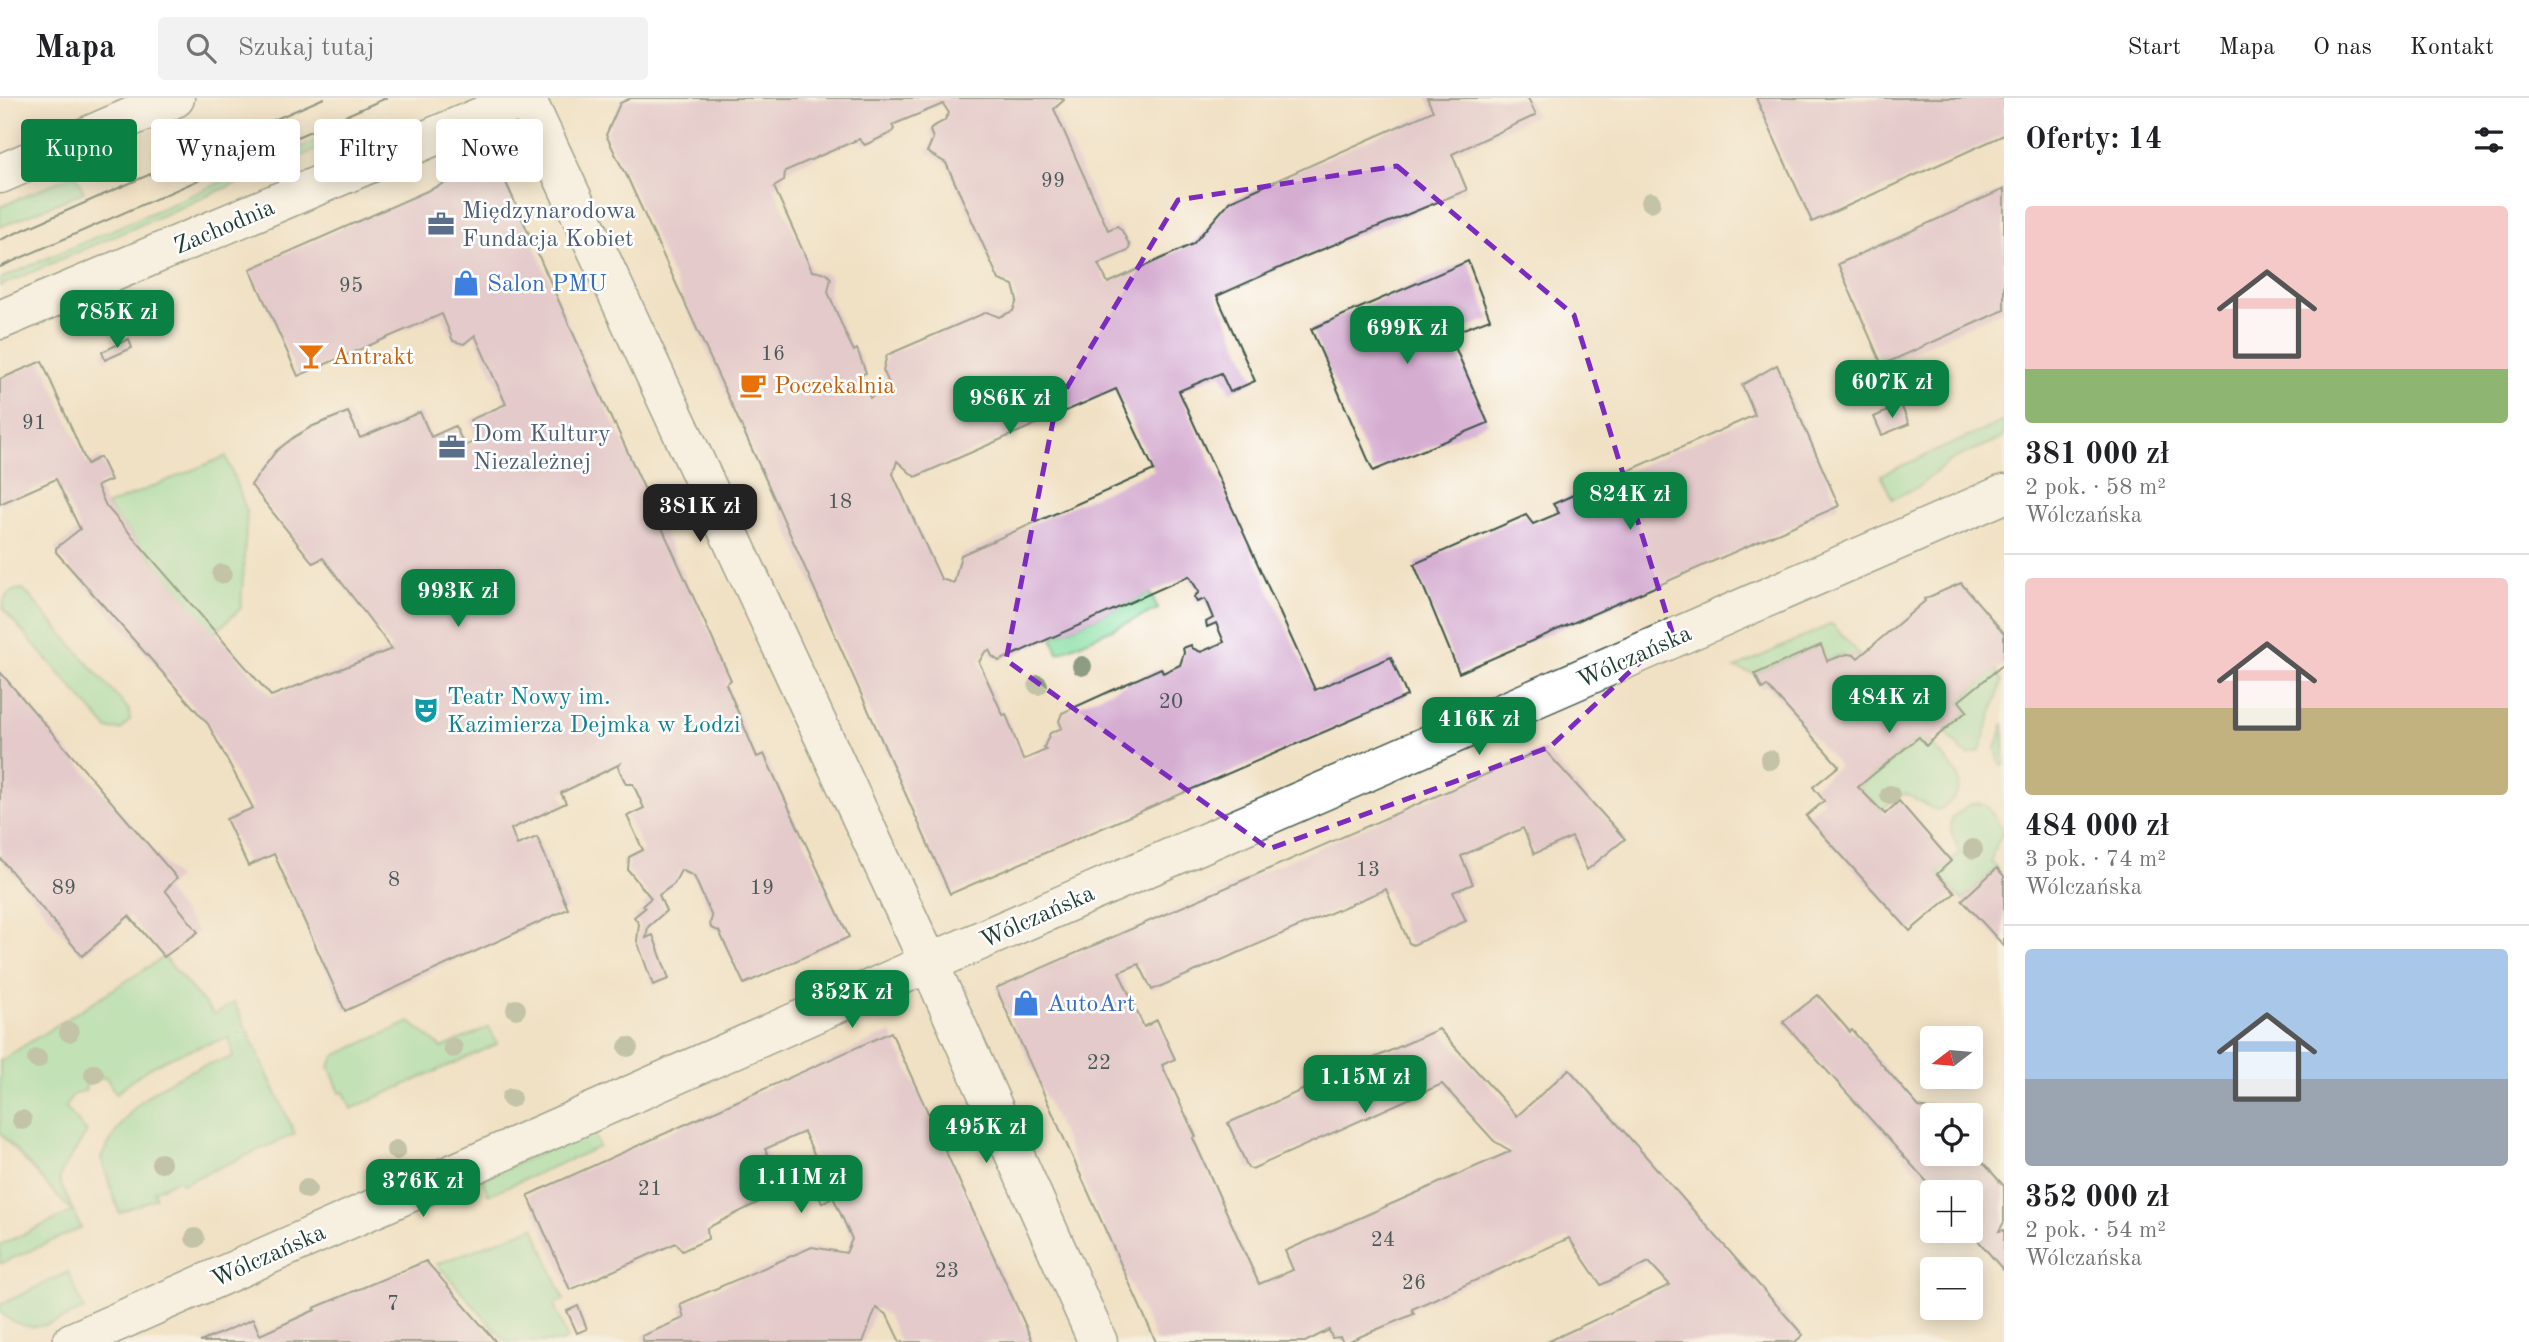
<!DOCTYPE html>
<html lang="pl">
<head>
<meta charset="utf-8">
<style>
	:root { --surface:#fff; --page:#f2f2f2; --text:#202124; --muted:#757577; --line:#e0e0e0; --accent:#0b8043 }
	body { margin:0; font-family:"Old Standard TT",serif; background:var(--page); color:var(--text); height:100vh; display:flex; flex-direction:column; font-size:26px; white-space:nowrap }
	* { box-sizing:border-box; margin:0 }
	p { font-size:23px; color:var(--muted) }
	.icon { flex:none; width:38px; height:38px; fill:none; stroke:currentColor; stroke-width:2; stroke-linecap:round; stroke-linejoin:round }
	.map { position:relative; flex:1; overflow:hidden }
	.details { display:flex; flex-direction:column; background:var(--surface); width:525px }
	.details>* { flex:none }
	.hud { position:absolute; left:21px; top:21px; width:665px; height:63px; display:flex; gap:14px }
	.needle { width:46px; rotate:254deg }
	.fabs { position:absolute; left:1920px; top:928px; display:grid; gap:14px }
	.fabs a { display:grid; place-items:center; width:63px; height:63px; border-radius:7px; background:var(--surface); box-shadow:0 4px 18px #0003; font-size:35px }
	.price { position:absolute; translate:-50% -60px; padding:0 16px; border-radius:14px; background:var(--accent); color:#fff; font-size:23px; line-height:46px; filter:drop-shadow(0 2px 4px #0008) }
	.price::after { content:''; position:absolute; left:50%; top:42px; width:21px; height:16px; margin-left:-10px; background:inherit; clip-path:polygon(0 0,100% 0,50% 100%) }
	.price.active { background:#222; color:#fff }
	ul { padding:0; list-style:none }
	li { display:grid; align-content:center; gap:14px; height:371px; padding:0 21px }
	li+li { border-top:2px solid var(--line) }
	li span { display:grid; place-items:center; height:217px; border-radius:7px; color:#555 }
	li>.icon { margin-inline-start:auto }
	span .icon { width:126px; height:126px; fill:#fffc; stroke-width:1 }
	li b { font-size:30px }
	h2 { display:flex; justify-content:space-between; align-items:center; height:84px; padding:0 21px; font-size:30px }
	.pill { padding:0 24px; border-radius:7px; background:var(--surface); box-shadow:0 4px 18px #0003; font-size:24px; line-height:63px }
	.pill.active { background:var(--accent); color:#fff }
	header { display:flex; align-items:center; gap:42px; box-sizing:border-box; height:98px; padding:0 35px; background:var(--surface); border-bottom:2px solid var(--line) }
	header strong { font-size:33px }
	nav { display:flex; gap:38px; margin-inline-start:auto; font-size:24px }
	.search { width:490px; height:63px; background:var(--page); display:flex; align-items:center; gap:18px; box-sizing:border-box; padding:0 24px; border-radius:7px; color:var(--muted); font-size:26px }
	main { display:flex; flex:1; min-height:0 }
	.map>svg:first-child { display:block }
	.green { fill:#89dfa2; stroke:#548e6b; stroke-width:2 }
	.building { fill:#d5add1; fill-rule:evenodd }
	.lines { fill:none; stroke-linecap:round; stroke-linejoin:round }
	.minor-casing { stroke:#3e564a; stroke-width:41 }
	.major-casing { stroke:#3e564a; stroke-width:41 }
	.minor { stroke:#fff; stroke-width:38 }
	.major { stroke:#fff; stroke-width:38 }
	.tram { stroke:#1f3d34; stroke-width:2 }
	.tree { fill:#8c9d84 }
	.marked { fill:none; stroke:#7b2cbf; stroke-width:5; stroke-dasharray:14 9; stroke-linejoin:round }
	.labels { text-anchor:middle; stroke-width:5; stroke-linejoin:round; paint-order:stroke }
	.number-label { font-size:21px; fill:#4c595b }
	.service-label { font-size:24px; fill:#4e5e75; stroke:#fff; text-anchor:start }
	.street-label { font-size:24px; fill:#1f3d34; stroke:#fff }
	.shop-label { font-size:24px; fill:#366cbe; stroke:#fff; text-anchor:start }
	.food-label { font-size:24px; fill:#c56008; stroke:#fff; text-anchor:start }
	.culture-label { font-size:24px; fill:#0d838f; stroke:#fff; text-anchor:start }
</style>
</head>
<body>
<header>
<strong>Mapa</strong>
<div class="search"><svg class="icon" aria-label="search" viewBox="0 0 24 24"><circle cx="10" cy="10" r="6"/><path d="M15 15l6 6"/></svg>Szukaj tutaj</div>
<nav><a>Start</a><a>Mapa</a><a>O nas</a><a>Kontakt</a></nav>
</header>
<main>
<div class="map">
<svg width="2004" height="1244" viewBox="0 0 2004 1244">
	<rect width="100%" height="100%" fill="#fff"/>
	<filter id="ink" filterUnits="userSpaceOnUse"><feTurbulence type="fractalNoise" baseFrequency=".0143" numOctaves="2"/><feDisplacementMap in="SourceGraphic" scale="14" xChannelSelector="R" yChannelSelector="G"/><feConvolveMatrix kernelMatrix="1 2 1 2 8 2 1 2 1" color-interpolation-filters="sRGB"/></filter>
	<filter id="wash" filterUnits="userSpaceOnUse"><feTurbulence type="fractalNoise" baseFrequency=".00686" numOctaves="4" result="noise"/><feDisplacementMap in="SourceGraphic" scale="28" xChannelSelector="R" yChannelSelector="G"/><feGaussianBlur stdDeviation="1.57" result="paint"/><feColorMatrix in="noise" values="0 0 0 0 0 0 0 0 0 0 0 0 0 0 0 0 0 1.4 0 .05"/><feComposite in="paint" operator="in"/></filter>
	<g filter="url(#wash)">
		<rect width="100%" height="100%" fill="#f1e1c4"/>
		<!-- green -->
		<g class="green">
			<path d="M356,25L361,34L269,71L0,188V181Z"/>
			<path d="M75,76L84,94L0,129V109Z"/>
			<path d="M2004,323V339L1951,362L1918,389L1892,401L1881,377Z"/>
			<path d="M226,358L247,414L241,510L215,535L106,408Z"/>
			<path d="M23,491L129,612L130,622L121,632L108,631L3,511C4,496 9,492 23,491Z"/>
			<path d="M1150,495L1158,511L1058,555L1052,539Z"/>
			<path d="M1832,526L1861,558L1858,560L1855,557H1839L1827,563L1820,547L1755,576L1735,570Z"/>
			<path d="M1996,572L2002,583L1980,653L1969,657L1963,654L1944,632L1967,613L1959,603Z"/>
			<path d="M2004,625V668L2000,666L1996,650Z"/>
			<path d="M1919,639L1926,647L1930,644C1952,670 1979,687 1939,712L1933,711L1906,696L1897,699L1881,712L1858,689Z"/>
			<path d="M1978,705L1988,709L2004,734C1996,745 1992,752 1992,765L1997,770L1962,802L1937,776L1960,754L1951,734L1952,720L1970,706Z"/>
			<path d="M164,859L214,917L234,904L295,1036L182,1086L179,1081L154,1093L156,1100L119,1115L101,1060C126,1012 146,992 197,970C209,965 222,963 233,959L229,940C186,951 148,964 116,996L106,980L96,979L87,983L85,993C73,995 70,999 66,1010L87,1034L62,1073L59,1082L81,1130L0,1166V1147L72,1114L0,1035V963Z"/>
			<path d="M410,924L442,950L489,929L497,946L351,1011L344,994L340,995L329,968L336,957Z"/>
			<path d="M592,1031L599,1049L488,1097L482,1081Z"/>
			<path d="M534,1129L564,1202L554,1206L567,1241L563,1244H506L437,1166Z"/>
			<path d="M68,1174L84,1211C52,1225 30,1241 0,1214V1207Z"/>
		</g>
		<g id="blocks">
			<!-- building -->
			<g class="building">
				<path d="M631,0H1063L1064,2L1054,11L1108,132L1117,128L1121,131L1130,148L1128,153L1098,166L1108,185L1193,146L1230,103L1433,13L1427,0H1528L1536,17L1452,56L1467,92L1304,159L1217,198L1255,283L1230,294L1221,275L1179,293L1315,592L1391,559L1407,598L950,796L766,382L625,74H624L606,37L620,5ZM943,6L949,15L944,23L932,29L930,33L933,40L927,54L946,65L999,182L1013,187L1017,202L1013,213L999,219L987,214L887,257L883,272L891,290L870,300L861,281L863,276L866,275L857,251L854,253L846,237L828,194L831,180L826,175L812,173L774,89L784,83L785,73L859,41L865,47L891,35L894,31L892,27ZM1116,291L1154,372L961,457L954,485L941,481L893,376L897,363L915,379ZM1189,478L1199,494L1194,499L1197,504L1205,501L1213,520L1206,524L1207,529L1216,525L1224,544L1201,554L1192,550L1191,547L1183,550L1184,555L1180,567L1163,575L1161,570L1062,615L1059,623L1062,630L1050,635L1044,649L1046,652L1023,662L1006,616L1003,617L979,564L985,554L989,552L992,558L999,563Z"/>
				<path d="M1756,0H2004V37L1812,124Z"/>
				<path d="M479,70L504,80L614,327L615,326L731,582L726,586L757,659L764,656L849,839L744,886L719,833L711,830L710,825L712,819L694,778L681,772L674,786L659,797L666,813L648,829L646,840L653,837L669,881L653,887L637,843L639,826L634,819L645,810L643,807L651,800L628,772L629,759L643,752L627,718L644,710L633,686H626L618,669L620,666L561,695L566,705L511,731L517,747L537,739L568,811L345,913L274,756L248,768L226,721L253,710L208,626L56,454V450L80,431L56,381L0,406V281L42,263L87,366L100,359L111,382L97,388L106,408L271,598L392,551L323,460L313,465L251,387L276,353L294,339L313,328L348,314L360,340L420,314L431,339L455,328L465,348L478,342L470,322L506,306L475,237L464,246L453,243L442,216L298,278L250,171Z"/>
				<path d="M2004,91V212L1882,267L1838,166Z"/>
				<path d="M1468,163L1490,221L1453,235L1448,233L1488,325L1373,373L1311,231Z"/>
				<path d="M129,241L132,250L105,262L102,254Z"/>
				<path d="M1777,267L1839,408L1459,575L1414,466L1526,417L1533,426L1559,415L1553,406L1755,317L1742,287Z"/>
				<path d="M1901,307L1909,326L1882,337L1874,319Z"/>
				<path d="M1961,485L2004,535V566L1959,603L1967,613L1930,644L1926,648L1919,639L1858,689L1885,716L1899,703L1951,763L1937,776L1955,795L1910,833L1806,718L1824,703L1813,689L1839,668L1767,588L1762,591L1755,576L1821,547L1827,563L1847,556L1855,557L1858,560L1925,503L1924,501Z"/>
				<path d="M0,574L177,780L165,792L198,834L164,859L129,818L82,858L0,760Z"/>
				<path d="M1544,651L1625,741L1587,772L1572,739L1534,756L1523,730L1461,758L1473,786L1453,794L1466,823L1413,847L1409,845L1386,791L1152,892L1139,866L1119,874L1144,929L1157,922L1175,961L1162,967L1196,1039L1193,1040L1259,1186L1293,1172L1285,1153L1511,1053L1494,1043L1442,986L1252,1071L1248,1070L1228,1025L1439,931L1517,1018L1569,971L1803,1237L1795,1244H1547L1670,1187L1649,1164L1601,1187L1569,1140L1412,1211L1414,1216L1347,1244H1343L1340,1239L1332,1240L1329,1232L1305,1244H1156L996,890Z"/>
				<path d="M1997,770L2004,778V848L1962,802Z"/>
				<path d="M1818,897L1850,934L1852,932L1919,1009L1938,1013L1941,1017H1932V1055H1970V1050L2004,1088V1124L1999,1133L2004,1132V1173L1970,1133V1094H1936L1783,924Z"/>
				<path d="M891,934L1033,1244H900L887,1217L876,1210L863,1244H644L642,1238L684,1220L680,1206L812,1149L846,1155L852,1141L833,1099L822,1105L810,1078L822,1073L804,1034L765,1051L775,1073L753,1083L763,1102L707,1130L708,1141L682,1153L676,1145L570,1192L528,1097Z"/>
				<path d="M426,1163L496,1244H200L253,1221L260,1237L315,1212L314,1210Z"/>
				<path d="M578,1208L587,1231L577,1235L567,1213Z"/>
			</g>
		</g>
	</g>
	<g filter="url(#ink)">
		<use href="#blocks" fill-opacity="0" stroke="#3e564a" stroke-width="2"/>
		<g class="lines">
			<!-- minor casing -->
			<g class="minor-casing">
				<path id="minor" d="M72,1244L929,865L1098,1244"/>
			</g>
			<!-- major casing -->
			<g class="major-casing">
				<g id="major">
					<path d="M526,0L929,865L2004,396"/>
					<path d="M0,76L175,0"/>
					<path d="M0,222L525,0"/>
				</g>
			</g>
			<!-- minor -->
			<use href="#minor" class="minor"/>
			<!-- major -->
			<use href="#major" class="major"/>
			<!-- tram -->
			<g class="tram">
				<path d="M0,142L324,0"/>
				<path d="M0,169L386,0"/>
			</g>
		</g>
		<!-- trees -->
		<g class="tree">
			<circle cx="1651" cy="104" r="10"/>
			<circle cx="222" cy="476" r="10"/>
			<circle cx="1082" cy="568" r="10"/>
			<circle cx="1038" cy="587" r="10"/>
			<circle cx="1770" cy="662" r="10"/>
			<circle cx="1890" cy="697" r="10"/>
			<circle cx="1973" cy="751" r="10"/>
			<circle cx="516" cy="911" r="10"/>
			<circle cx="69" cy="934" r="10"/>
			<circle cx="628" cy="949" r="10"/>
			<circle cx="453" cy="950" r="10"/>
			<circle cx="37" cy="961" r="10"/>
			<circle cx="94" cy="976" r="10"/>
			<circle cx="511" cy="1000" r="10"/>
			<circle cx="22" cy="1022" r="10"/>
			<circle cx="396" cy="1052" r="10"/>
			<circle cx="161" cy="1065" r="10"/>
			<circle cx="307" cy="1091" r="10"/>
			<circle cx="195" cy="1140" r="10"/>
		</g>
	</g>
	<!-- marked area -->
	<path d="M0 0H2004V1244H0ZM1397,68L1574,217L1672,534L1550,649L1269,751L1006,562L1056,308L1178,102Z" fill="#f1e1c4" fill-opacity=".55" fill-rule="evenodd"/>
	<path class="marked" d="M1397,68L1574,217L1672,534L1550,649L1269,751L1006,562L1056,308L1178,102Z"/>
	<!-- icons -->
	<defs>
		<g id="office-bare" transform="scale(2.1)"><path d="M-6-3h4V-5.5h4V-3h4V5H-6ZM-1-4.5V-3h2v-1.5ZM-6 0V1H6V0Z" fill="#5c6f8a" stroke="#fff" stroke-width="2.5" paint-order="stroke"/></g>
		<g id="shop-bare" transform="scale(2.1)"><path d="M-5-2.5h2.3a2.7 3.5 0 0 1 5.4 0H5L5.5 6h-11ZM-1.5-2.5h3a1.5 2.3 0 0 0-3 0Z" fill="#3f7fe0" stroke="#fff" stroke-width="2.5" paint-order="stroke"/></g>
		<g id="bar-bare" transform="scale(2.1)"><path d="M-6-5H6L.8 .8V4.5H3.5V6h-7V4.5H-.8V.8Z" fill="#e8710a" stroke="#fff" stroke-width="2.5" paint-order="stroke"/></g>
		<g id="cafe-bare" transform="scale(2.1)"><path d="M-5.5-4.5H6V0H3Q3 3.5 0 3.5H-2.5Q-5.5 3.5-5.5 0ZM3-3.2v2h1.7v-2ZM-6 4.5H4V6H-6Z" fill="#e8710a" stroke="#fff" stroke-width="2.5" paint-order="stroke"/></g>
		<g id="theatre-bare" transform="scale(2.1)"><path d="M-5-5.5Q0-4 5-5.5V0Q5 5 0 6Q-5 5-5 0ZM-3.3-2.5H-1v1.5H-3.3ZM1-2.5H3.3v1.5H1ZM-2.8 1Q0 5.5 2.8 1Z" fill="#0f9aa8" stroke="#fff" stroke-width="2.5" paint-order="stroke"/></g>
	</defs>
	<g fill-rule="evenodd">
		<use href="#office-bare" x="441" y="126"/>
		<use href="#shop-bare" x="466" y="185"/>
		<use href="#bar-bare" x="311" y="258"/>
		<use href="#cafe-bare" x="753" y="287"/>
		<use href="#office-bare" x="452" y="349"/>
		<use href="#theatre-bare" x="426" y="612"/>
		<use href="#shop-bare" x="1026" y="905"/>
	</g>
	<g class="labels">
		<!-- number labels -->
		<g class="number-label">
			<text x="1053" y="89">99</text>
			<text x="351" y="194">95</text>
			<text x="773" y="262">16</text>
			<text x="34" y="331">91</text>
			<text x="840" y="410">18</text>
			<text x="1171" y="610">20</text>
			<text x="1368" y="778">13</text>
			<text x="394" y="788">8</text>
			<text x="64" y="796">89</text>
			<text x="762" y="796">19</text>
			<text x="1099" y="971">22</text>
			<text x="650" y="1097">21</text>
			<text x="1383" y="1148">24</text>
			<text x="947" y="1179">23</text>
			<text x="1414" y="1191">26</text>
			<text x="393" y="1212">7</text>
		</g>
		<!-- service labels -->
		<g class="service-label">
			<text x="462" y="120">Międzynarodowa<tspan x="462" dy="28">Fundacja Kobiet</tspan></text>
			<text x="473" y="343">Dom Kultury<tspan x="473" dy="28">Niezależnej</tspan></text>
		</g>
		<!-- street labels -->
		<g class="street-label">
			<text transform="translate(224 128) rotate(-23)" y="8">Zachodnia</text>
			<text transform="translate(1634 558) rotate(-24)" y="8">Wólczańska</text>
			<text transform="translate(1037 818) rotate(-24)" y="8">Wólczańska</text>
			<text transform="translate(268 1157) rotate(-24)" y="8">Wólczańska</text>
		</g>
		<!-- shop labels -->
		<g class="shop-label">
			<text x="487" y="193">Salon PMU</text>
			<text x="1047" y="913">AutoArt</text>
		</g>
		<!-- food labels -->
		<g class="food-label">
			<text x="332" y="266">Antrakt</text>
			<text x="774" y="295">Poczekalnia</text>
		</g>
		<!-- culture labels -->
		<g class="culture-label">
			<text x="447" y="606">Teatr Nowy im.<tspan x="447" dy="28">Kazimierza Dejmka w Łodzi</tspan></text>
		</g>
	</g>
</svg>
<div class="fabs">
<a><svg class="needle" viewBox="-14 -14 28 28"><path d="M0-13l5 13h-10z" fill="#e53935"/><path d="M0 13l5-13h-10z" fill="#757577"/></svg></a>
<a><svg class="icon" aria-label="locate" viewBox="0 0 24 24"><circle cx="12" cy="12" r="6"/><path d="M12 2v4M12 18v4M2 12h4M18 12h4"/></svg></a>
<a>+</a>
<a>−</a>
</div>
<b class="price" style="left:117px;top:252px">785K zł</b>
<b class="price" style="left:1407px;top:268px">699K zł</b>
<b class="price" style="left:1892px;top:322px">607K zł</b>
<b class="price" style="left:1010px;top:338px">986K zł</b>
<b class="price" style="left:1630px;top:434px">824K zł</b>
<b class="price active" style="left:700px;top:446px">381K zł</b>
<b class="price" style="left:458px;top:531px">993K zł</b>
<b class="price" style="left:1889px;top:637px">484K zł</b>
<b class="price" style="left:1479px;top:659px">416K zł</b>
<b class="price" style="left:852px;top:932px">352K zł</b>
<b class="price" style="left:1365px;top:1017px">1.15M zł</b>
<b class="price" style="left:986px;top:1067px">495K zł</b>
<b class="price" style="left:801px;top:1117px">1.11M zł</b>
<b class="price" style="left:423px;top:1121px">376K zł</b>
<div class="hud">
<a class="pill active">Kupno</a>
<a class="pill">Wynajem</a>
<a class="pill">Filtry</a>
<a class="pill">Nowe</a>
</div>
</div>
<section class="details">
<h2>Oferty: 14<svg class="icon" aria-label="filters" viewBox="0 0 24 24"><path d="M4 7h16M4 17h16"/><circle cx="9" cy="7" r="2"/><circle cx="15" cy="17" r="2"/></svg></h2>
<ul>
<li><span style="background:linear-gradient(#f6c9c9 75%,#8fb573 0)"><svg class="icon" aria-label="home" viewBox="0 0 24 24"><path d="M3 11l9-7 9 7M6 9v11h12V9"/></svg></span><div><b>381 000 zł</b><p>2 pok. · 58 m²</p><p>Wólczańska</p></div></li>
<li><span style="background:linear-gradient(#f6c9c9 60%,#c2b280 0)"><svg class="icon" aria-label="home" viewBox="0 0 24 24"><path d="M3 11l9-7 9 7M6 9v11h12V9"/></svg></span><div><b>484 000 zł</b><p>3 pok. · 74 m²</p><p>Wólczańska</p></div></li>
<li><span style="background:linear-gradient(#a9c7e8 60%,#9aa5b1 0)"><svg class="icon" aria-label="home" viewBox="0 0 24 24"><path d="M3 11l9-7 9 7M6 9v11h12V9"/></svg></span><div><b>352 000 zł</b><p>2 pok. · 54 m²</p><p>Wólczańska</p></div></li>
</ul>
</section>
</main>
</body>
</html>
